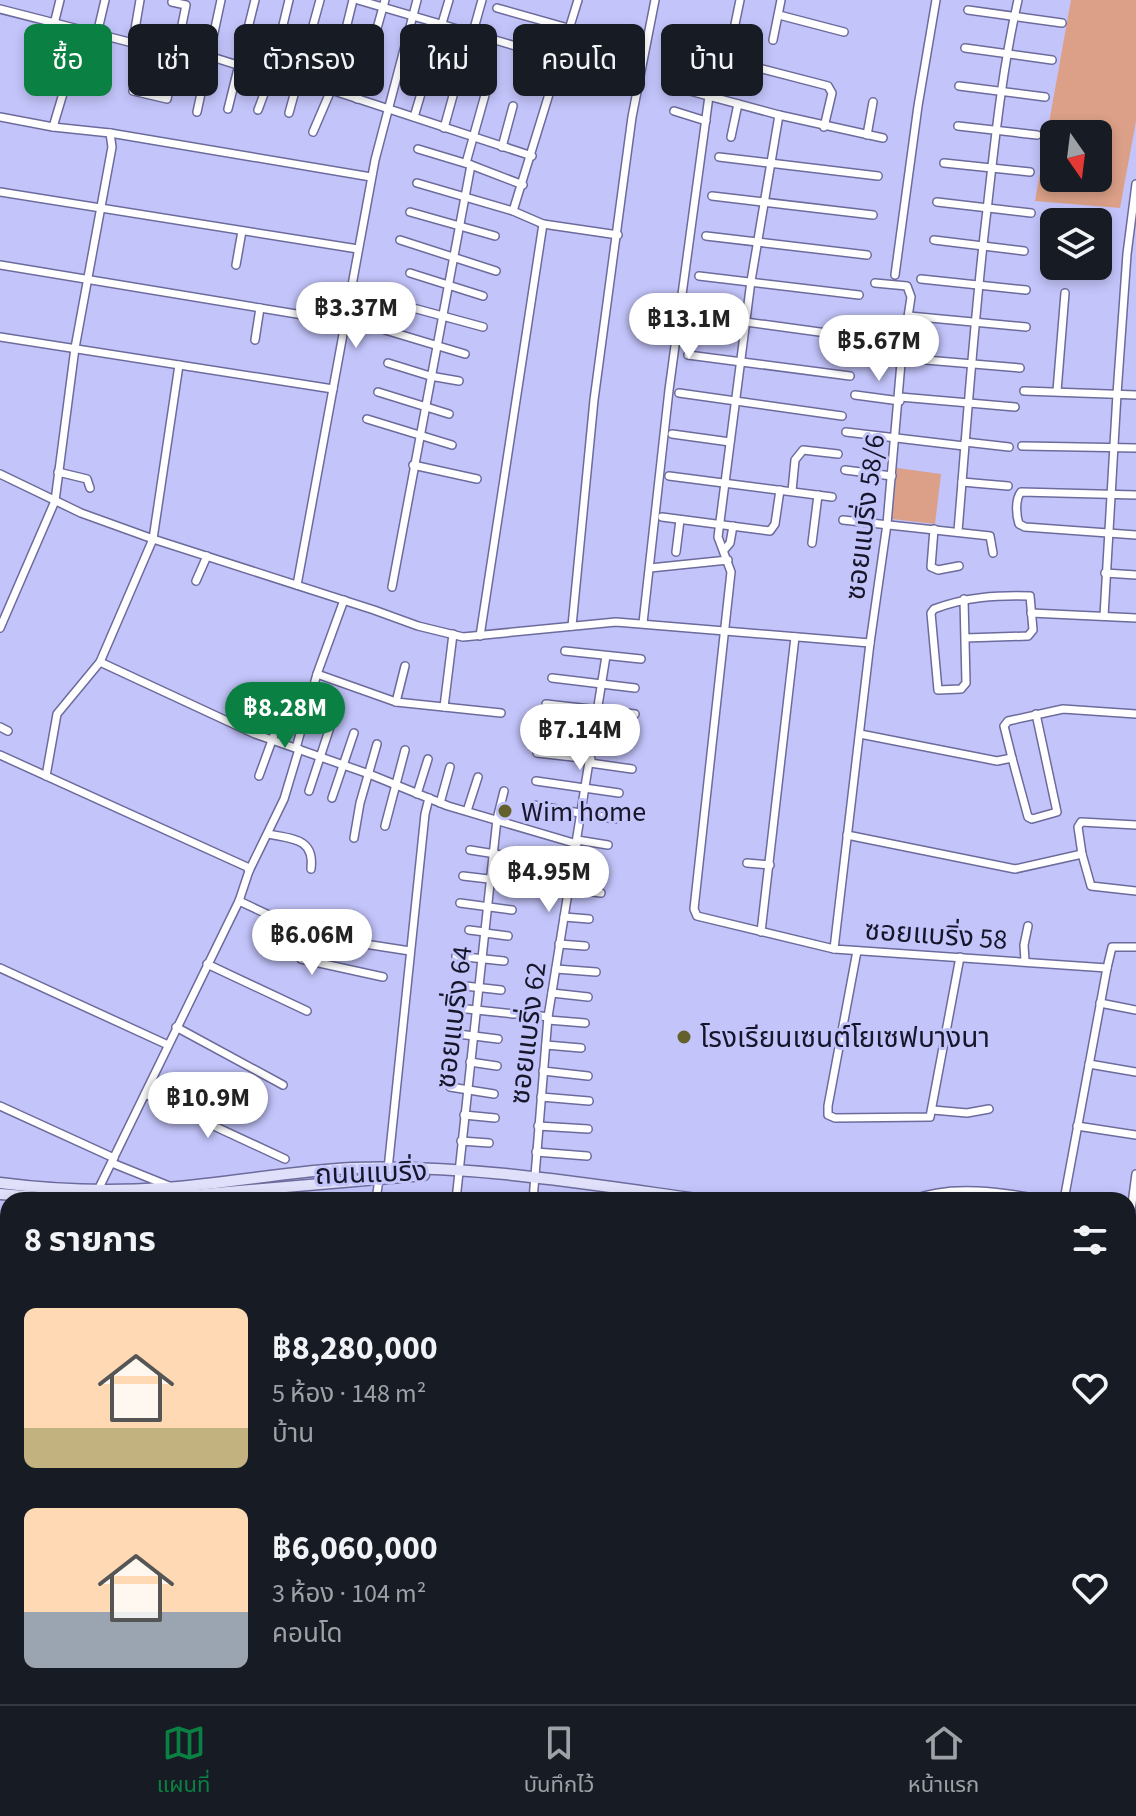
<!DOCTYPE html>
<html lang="th">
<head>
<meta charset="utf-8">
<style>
	:root { --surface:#171b24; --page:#242831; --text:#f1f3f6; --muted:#9ea1a6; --line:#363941; --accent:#0b8043 }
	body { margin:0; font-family:"Source Sans 3","Noto Sans Thai",sans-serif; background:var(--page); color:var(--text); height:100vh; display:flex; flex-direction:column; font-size:30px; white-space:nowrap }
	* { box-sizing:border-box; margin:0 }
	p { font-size:26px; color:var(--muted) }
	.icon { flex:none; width:44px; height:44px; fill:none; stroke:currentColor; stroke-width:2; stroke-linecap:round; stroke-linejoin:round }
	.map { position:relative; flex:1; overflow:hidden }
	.panel { position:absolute; left:0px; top:1192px; width:1136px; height:512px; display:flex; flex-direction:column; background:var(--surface); border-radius:24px 24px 0 0; box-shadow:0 4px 12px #0003 }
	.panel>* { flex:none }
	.top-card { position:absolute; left:24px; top:24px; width:1088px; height:72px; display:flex; gap:16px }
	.needle { width:52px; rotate:166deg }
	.controls { position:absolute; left:1040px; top:120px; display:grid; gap:16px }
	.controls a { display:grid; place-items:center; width:72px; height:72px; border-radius:12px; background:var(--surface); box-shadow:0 4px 12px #0003; font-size:40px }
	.price { position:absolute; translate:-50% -68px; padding:0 18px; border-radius:28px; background:#fff; color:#222; font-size:26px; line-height:52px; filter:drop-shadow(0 2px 4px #0008) }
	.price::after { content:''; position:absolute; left:50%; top:48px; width:24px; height:18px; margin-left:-12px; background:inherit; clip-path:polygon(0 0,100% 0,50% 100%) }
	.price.current { background:var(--accent); color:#fff }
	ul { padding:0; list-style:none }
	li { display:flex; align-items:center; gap:24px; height:200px; padding:0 24px }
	li span { display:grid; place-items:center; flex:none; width:224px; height:160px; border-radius:12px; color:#555 }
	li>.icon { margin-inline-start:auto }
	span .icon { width:96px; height:96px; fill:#fffc; stroke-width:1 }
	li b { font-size:34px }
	h2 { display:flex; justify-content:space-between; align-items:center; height:96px; padding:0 24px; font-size:34px }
	.tag { padding:0 28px; border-radius:12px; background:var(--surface); box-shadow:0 4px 12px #0003; font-size:28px; line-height:72px }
	.tag.current { background:var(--accent); color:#fff }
	.menu { display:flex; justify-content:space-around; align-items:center; height:112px; border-top:2px solid var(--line); background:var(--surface); font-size:22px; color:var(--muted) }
	.menu a { display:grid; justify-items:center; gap:4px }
	.menu .current { color:var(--accent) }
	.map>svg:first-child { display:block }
	.green { fill:#dba087; fill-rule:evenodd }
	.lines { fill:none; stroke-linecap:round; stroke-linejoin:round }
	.minor-casing { stroke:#6c6b9c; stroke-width:10 }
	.secondary-casing { stroke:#6c6b9c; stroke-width:13 }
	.minor { stroke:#fff; stroke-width:7 }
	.secondary { stroke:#e1e0fa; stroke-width:10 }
	.poi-dot { fill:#64602c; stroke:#c3c4fa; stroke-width:3 }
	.labels { text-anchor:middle; stroke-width:6; stroke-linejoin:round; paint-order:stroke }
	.street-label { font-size:28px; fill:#161529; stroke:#c3c4fa }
	.poi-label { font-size:28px; fill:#161529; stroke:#c3c4fa; text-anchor:start }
</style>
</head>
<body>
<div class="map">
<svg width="1136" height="1704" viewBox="0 0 1136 1704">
	<rect width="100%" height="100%" fill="#c3c4fa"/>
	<!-- green -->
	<g class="green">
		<path d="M1071,0H1136V121L1120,208L1035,201ZM1054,134H1098V178H1054Z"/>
		<path d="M897,468L941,474L935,524L892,519Z"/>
		<path d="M8,1316V1390L1,1405L0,1317Z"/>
	</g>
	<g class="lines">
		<!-- minor casing -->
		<g class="minor-casing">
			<g id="minor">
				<path d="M358,0L560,59"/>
				<path d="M578,0L513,211L543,224L618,235"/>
				<path d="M497,8L568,28"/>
				<path d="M0,9L129,42L133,41L140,0"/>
				<path d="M968,10L1062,23"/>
				<path d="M779,15L844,32"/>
				<path d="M54,24L60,0"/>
				<path d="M473,32L482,0"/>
				<path d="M97,34L105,0"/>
				<path d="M733,34L740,0"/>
				<path d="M773,40L781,0"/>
				<path d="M133,41L143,46V51L133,91L167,99L186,5L172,2"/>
				<path d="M177,46L298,84L331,90L532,156"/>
				<path d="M965,48L1052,60"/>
				<path d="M701,53L828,86L832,93L824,127"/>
				<path d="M959,86L1045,97"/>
				<path d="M690,91L779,115"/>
				<path d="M357,99L385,0"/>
				<path d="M228,109L255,0"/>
				<path d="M258,110L271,75L289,0"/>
				<path d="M674,111L706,121"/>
				<path d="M197,112L221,0"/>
				<path d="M289,113L320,0"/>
				<path d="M0,117L53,127L110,133L371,177"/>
				<path d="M414,117L449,0"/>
				<path d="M958,126L1037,135"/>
				<path d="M53,127L82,30"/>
				<path d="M444,128L471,31"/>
				<path d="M313,132L331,90L353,0"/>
				<path d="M867,135L873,102"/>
				<path d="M731,137L738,104"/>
				<path d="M502,147L513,106"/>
				<path d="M418,149L471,165L523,185"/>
				<path d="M719,157L878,176"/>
				<path d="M466,163L485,95"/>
				<path d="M944,163L1030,172"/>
				<path d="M417,183L513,211"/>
				<path d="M0,192L358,249"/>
				<path d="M712,196L873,215"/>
				<path d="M937,202L1031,213"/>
				<path d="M410,212L495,236"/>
				<path d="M706,236L867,255"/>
				<path d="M400,240L496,271"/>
				<path d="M934,240L1024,251"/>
				<path d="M0,265L345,322"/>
				<path d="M236,265L242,231"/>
				<path d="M410,273L483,296"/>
				<path d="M895,275L918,106L936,0"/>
				<path d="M699,276L859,295"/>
				<path d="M921,279L1026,290"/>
				<path d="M875,283L907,286L911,297L901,363L887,524L870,643L834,949L1107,968L1064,1200"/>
				<path d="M391,302L483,327"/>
				<path d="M695,315L856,337"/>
				<path d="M909,316L1026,327"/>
				<path d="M864,320L907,325"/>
				<path d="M385,330L465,354"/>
				<path d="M0,337L333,389"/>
				<path d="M255,340L260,308"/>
				<path d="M688,355L850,376"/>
				<path d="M859,357L901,363"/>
				<path d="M902,358L1020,368"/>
				<path d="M388,363L430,376L459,381"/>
				<path d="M1024,391L1136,395"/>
				<path d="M1057,391L1065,293"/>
				<path d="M378,392L449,414"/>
				<path d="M679,393L842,416"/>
				<path d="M855,395L900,401"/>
				<path d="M900,397L1015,407"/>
				<path d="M367,419L452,445"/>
				<path d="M846,432L964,446"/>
				<path d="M672,434L730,442"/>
				<path d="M965,442L1009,447"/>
				<path d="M1022,446L1136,448"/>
				<path d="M413,465L477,479"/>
				<path d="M845,470L892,476"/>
				<path d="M58,472L87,479L90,488"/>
				<path d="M0,474L81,513L153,539L374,610L418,626L463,637L616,622L870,643"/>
				<path d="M669,476L832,497"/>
				<path d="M962,482L1008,486"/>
				<path d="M792,491L795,460L803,450L838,454"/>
				<path d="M1136,495L1021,492C1015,499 1016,515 1019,524L1025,527L1136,535"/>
				<path d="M662,517L770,531L775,524L780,490"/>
				<path d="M843,520L990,536L993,553"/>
				<path d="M934,529L931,567L938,570L959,566"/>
				<path d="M958,531C967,424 974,317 987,210C995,140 1002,70 1018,0"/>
				<path d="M812,543L818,495"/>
				<path d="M724,550L730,543L733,526"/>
				<path d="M676,552L680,520"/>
				<path d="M650,568L728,560"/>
				<path d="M1105,573L1136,575"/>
				<path d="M196,581L207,556"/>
				<path d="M297,585L375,160L417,0"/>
				<path d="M392,587L471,165"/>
				<path d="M964,599L966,683L961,689L938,690L931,613L934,609C966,597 996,595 1030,596L1033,630L1028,636L965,638"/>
				<path d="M1031,613L1136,618"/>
				<path d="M1104,616L1117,394L1127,254L1136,184"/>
				<path d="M643,623L669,390L709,96"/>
				<path d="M572,626L594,400L632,117L655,0"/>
				<path d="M0,628L55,501L75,348L112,147L110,133"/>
				<path d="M480,636L543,224"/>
				<path d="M565,651L641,659"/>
				<path d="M100,662L255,734L369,774L448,806L577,844"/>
				<path d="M317,674L396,702L501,713"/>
				<path d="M552,678L635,688"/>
				<path d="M396,702L405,666"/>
				<path d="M546,704L635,714"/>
				<path d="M444,707L453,634"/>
				<path d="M542,726L632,740"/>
				<path d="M0,727L8,731"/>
				<path d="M860,734L997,761L1012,758L1004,726L1008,721L1063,709L1136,714"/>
				<path d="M296,748L317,674L344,600"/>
				<path d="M537,753L591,759"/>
				<path d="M0,755L247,867L249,871"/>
				<path d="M1012,758L1028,817L1032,819L1057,812L1036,714"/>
				<path d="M590,763L632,769"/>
				<path d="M46,776L57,714L100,662L153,539L179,365"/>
				<path d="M259,776L282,713"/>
				<path d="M536,781L619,793"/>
				<path d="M309,791L332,721"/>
				<path d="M417,794L428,759"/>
				<path d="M332,798L354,733"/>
				<path d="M440,803L450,767"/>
				<path d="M533,805L615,819"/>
				<path d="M467,811L478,777"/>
				<path d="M385,826L405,750"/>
				<path d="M268,834C292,839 315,838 311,869"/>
				<path d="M847,835L1015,869L1082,854L1078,827L1081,822L1136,825"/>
				<path d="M354,838L360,803L377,744"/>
				<path d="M577,840L608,845"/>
				<path d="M470,850L515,857"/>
				<path d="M1082,854L1091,886L1136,891"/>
				<path d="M747,863L770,865"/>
				<path d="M524,866L571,873"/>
				<path d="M463,876L514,882"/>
				<path d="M568,889L601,893"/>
				<path d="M239,901L301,930L339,940L410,951"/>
				<path d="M460,903L512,910"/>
				<path d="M564,917L589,919"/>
				<path d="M301,930L297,948L301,959L383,977"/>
				<path d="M469,930L485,932"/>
				<path d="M761,932L795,637"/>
				<path d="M485,933L508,936"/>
				<path d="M559,944L585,946"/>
				<path d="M834,949L697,916L694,909L731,572L718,537L751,281L779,115L883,138"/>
				<path d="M857,951L828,1106V1115L835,1118L930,1117L960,957"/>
				<path d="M456,956L504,961"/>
				<path d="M1025,961L1024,945L1028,926"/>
				<path d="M207,964L307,1011"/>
				<path d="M0,968L168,1045"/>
				<path d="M1107,968L1112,947H1136"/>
				<path d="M556,969L596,972"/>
				<path d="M456,985L501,990"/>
				<path d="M552,993L588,997"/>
				<path d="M1100,1003L1136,1010"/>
				<path d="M457,1008L514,1014"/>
				<path d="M527,1014L548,1017"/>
				<path d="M548,1020L585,1023"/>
				<path d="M176,1027L283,1085"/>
				<path d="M450,1033L498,1039"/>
				<path d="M546,1045L581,1048"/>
				<path d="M470,1062L497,1066"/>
				<path d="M1089,1064L1136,1072"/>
				<path d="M543,1071L588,1076"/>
				<path d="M450,1087L494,1094"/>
				<path d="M145,1094L285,1159"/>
				<path d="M541,1097L589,1101"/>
				<path d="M0,1106L114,1158"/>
				<path d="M933,1110L967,1113L989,1109"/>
				<path d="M464,1115L495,1118"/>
				<path d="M538,1126L588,1129"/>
				<path d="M1077,1126L1136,1135"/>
				<path d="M461,1141L489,1143"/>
				<path d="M536,1152L587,1156"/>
				<path d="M112,1163L169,1186"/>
				<path d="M388,1169L425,814L429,798"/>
				<path d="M98,1190L239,901L249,871L284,799L299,749"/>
				<path d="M376,1200L379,1179"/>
				<path d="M456,1200L497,819L504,791"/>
				<path d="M533,1200L548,1017L606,656"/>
				<path d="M912,1200C950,1184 1004,1192 1044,1200"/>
				<path d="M0,1219L8,1223"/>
				<path d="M1128,1233L1136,1174"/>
				<path d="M0,1418L8,1402"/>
				<path d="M1128,1435L1136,1436"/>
				<path d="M0,1460H8"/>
				<path d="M1128,1534L1136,1535"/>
				<path d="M0,1591L8,1590"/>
				<path d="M1128,1611L1136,1612"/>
				<path d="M1128,1674H1136"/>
				<path d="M58,1696L60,1704"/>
				<path d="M123,1696L125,1704"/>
				<path d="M276,1696L277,1704"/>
				<path d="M362,1696L364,1704"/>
				<path d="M682,1704L683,1696"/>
				<path d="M941,1704V1696"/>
				<path d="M1021,1704L1022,1696"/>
			</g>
		</g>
		<!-- secondary casing -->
		<g class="secondary-casing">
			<g id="secondary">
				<path d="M0,1183C54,1190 109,1192 164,1188C227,1184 289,1171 352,1168C469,1164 588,1184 704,1200"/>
				<path d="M0,1194L75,1200"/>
				<path d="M136,1200L424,1175"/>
				<path d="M1128,1256L1136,1258"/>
			</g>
		</g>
		<!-- minor -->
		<use href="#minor" class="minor"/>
		<!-- secondary -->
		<use href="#secondary" class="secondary"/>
	</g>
	<!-- markers -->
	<g class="poi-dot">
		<circle cx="505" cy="811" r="8"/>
		<circle cx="684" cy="1037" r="8"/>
	</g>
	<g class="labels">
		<!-- street labels -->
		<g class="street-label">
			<text transform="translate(864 517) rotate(-83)" y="10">ซอยแบริ่ง 58/6</text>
			<text transform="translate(936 934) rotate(4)" y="10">ซอยแบริ่ง 58</text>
			<text transform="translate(453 1017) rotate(-83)" y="10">ซอยแบริ่ง 64</text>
			<text transform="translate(527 1033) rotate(-83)" y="10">ซอยแบริ่ง 62</text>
			<text transform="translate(371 1172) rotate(-2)" y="10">ถนนแบริ่ง</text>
		</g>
		<!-- poi labels -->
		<g class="poi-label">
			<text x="521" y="821">Wim home</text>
			<text x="700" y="1047">โรงเรียนเซนต์โยเซฟบางนา</text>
		</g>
	</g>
</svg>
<div class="controls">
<a><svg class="needle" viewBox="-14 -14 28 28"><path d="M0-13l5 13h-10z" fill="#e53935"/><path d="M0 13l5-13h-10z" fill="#9ea1a6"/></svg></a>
<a><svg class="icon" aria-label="layers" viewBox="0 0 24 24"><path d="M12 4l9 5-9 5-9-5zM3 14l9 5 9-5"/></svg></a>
</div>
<b class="price" style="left:356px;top:350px">฿3.37M</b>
<b class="price" style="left:689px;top:361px">฿13.1M</b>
<b class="price" style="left:879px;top:383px">฿5.67M</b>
<b class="price current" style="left:285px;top:750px">฿8.28M</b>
<b class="price" style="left:580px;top:772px">฿7.14M</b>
<b class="price" style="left:549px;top:914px">฿4.95M</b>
<b class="price" style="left:312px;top:977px">฿6.06M</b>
<b class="price" style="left:208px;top:1140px">฿10.9M</b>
<div class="top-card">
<a class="tag current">ซื้อ</a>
<a class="tag">เช่า</a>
<a class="tag">ตัวกรอง</a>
<a class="tag">ใหม่</a>
<a class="tag">คอนโด</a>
<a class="tag">บ้าน</a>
</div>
<section class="panel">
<h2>8 รายการ<svg class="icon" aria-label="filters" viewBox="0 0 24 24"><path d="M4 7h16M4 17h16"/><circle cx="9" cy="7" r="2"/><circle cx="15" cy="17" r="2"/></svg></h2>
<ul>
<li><span style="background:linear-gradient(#ffd9b3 75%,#c2b280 0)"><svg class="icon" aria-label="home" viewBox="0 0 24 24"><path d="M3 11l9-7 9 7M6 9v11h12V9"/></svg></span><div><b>฿8,280,000</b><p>5 ห้อง · 148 m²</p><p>บ้าน</p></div><svg class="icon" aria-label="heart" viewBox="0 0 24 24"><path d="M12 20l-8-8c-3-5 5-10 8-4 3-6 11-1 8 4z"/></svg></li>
<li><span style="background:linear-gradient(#ffd9b3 65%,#9aa5b1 0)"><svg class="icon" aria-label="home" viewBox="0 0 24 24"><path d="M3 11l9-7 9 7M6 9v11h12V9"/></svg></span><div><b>฿6,060,000</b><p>3 ห้อง · 104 m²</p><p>คอนโด</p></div><svg class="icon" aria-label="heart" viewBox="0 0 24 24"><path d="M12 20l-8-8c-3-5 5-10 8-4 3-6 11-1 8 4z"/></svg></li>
</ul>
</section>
</div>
<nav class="menu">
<a class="current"><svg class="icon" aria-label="map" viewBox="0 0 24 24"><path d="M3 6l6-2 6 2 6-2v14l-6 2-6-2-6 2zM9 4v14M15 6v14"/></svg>แผนที่</a>
<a><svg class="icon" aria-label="saved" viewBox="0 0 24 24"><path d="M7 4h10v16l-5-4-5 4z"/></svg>บันทึกไว้</a>
<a><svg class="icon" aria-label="home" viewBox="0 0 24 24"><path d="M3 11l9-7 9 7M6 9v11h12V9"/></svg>หน้าแรก</a>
</nav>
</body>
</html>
